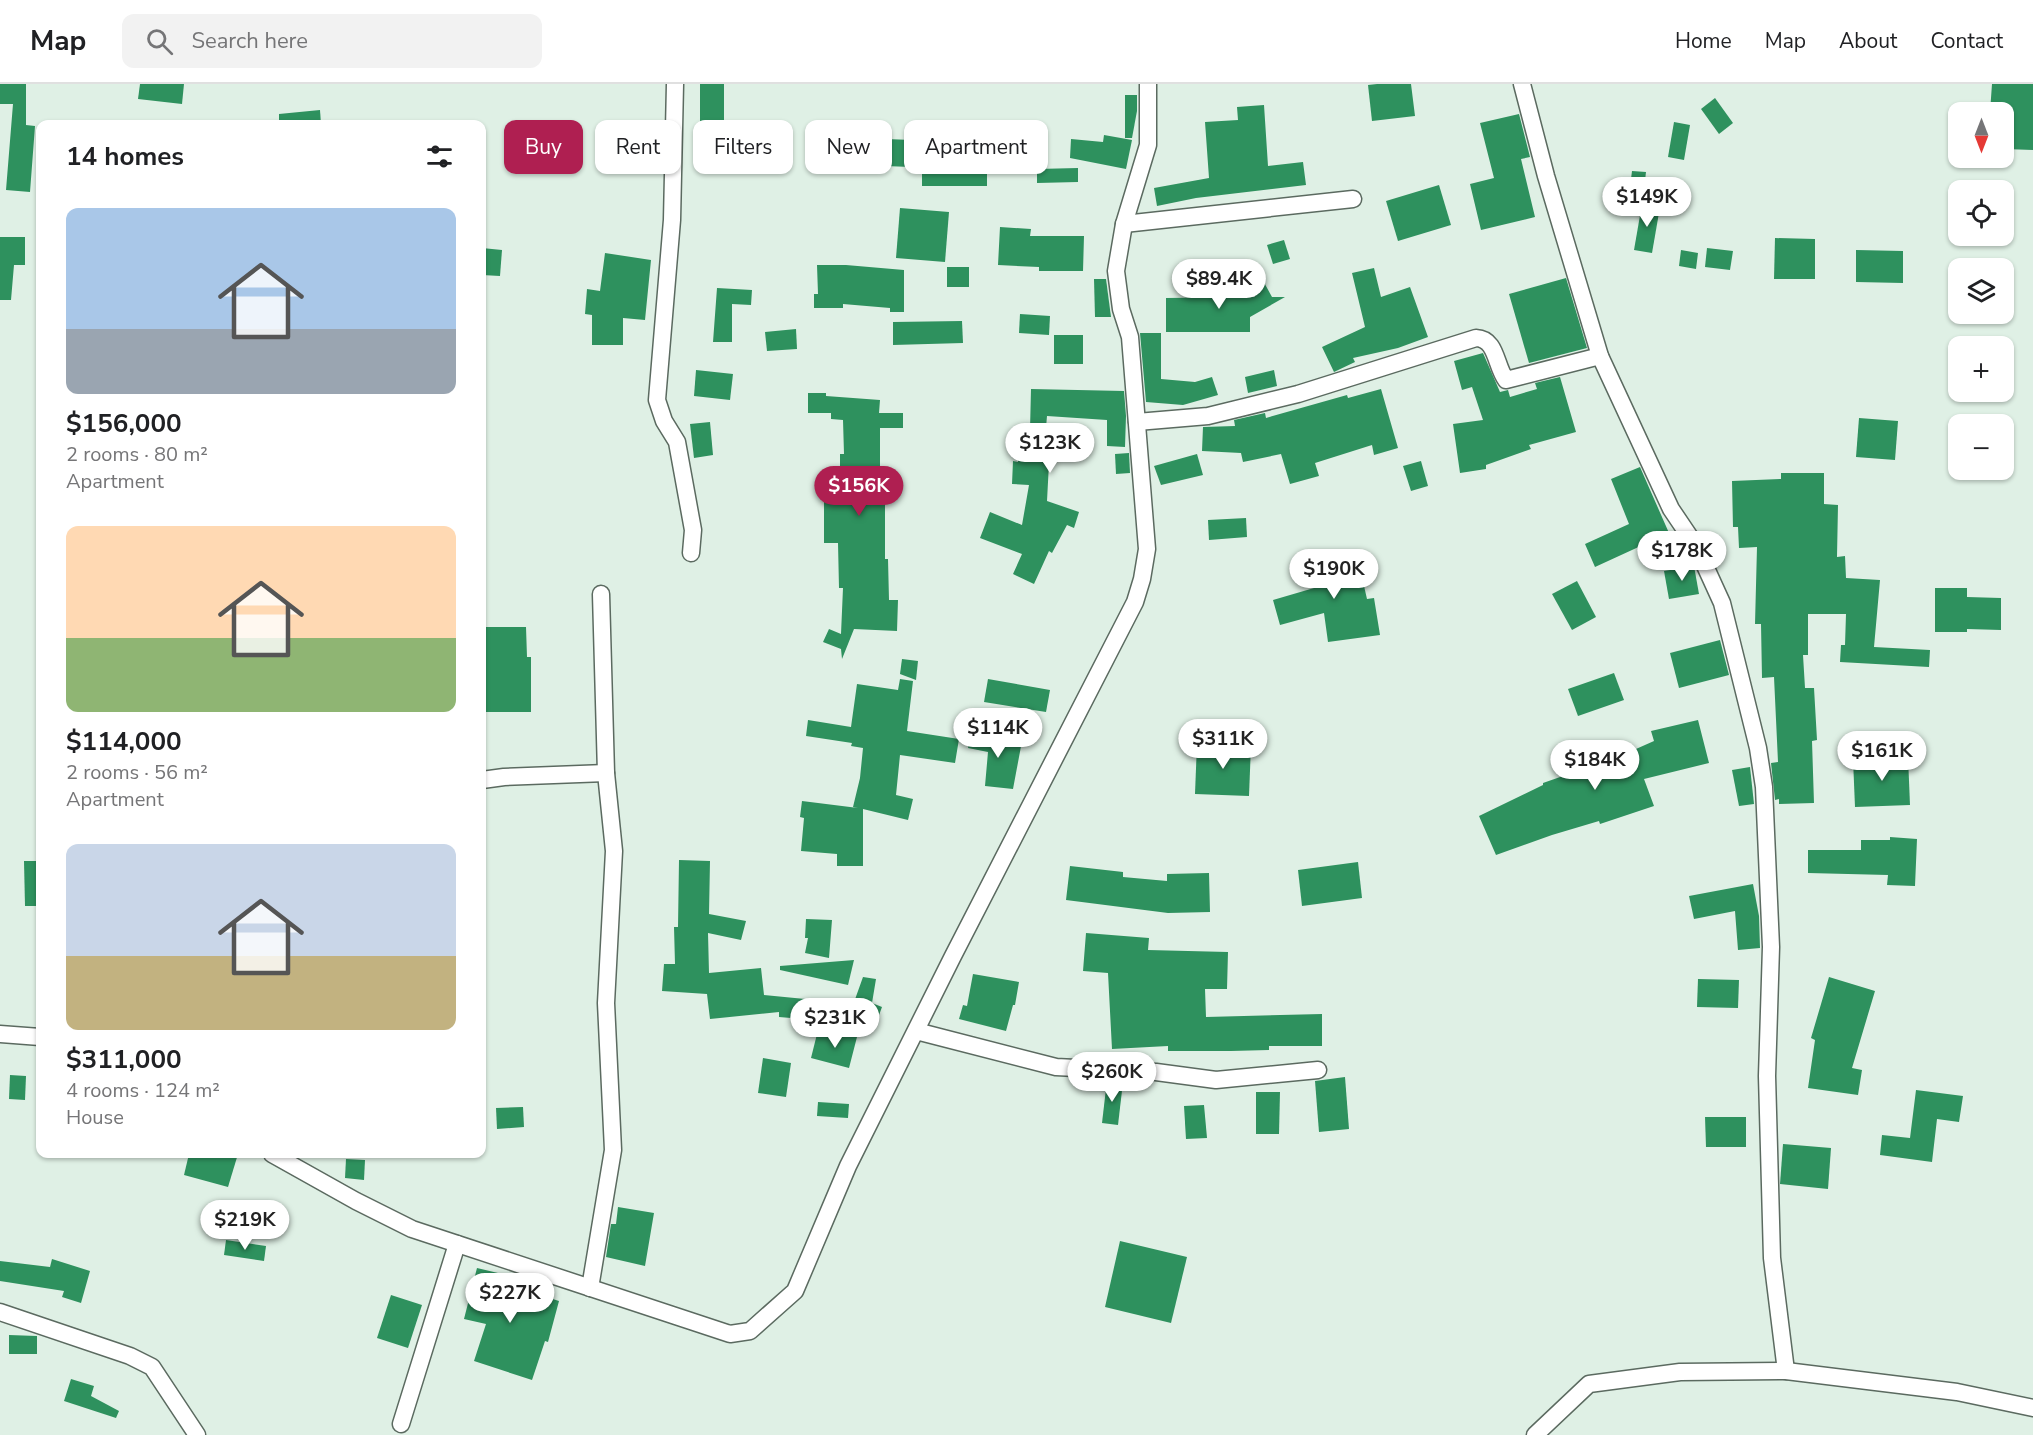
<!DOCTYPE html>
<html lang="en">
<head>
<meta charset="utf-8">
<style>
	:root { --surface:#fff; --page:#f2f2f2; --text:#202124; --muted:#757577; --line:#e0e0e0; --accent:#af1f51 }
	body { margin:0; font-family:"Nunito Sans",sans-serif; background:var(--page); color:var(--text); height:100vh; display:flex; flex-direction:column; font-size:22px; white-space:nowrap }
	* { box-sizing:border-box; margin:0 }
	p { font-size:20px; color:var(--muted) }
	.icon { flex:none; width:33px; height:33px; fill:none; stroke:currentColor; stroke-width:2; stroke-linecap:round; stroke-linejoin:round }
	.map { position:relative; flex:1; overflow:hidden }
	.side { position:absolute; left:36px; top:36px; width:450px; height:1038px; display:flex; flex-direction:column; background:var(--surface); border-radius:12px; box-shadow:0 2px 4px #0004 }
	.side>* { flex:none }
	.banner { position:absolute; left:504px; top:36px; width:570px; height:54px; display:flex; gap:12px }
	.needle { width:39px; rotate:180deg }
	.controls { position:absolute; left:1948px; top:18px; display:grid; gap:12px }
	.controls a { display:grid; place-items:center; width:66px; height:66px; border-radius:12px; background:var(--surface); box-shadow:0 2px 4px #0004; font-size:30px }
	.price { position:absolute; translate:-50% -51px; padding:0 14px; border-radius:21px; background:#fff; color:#222; font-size:20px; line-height:39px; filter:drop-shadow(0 2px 3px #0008) }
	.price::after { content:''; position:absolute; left:50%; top:36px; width:18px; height:14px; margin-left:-9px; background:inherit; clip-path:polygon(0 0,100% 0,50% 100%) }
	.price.active { background:var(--accent); color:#fff }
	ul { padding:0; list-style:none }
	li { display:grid; align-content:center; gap:12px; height:318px; padding:0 30px }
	li span { display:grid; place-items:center; height:186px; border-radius:12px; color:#555 }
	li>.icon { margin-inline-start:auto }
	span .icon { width:108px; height:108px; fill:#fffc; stroke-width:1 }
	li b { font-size:26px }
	h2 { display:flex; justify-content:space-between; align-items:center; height:72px; padding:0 30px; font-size:26px }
	.pill { padding:0 21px; border-radius:12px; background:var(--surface); box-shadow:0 2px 4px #0004; font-size:21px; line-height:54px }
	.pill.active { background:var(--accent); color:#fff }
	header { display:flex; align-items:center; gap:36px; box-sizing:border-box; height:84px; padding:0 30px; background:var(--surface); border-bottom:2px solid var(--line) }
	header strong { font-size:28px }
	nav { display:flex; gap:33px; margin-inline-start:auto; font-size:21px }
	.search { width:420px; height:54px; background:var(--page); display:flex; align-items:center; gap:15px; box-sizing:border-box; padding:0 21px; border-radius:12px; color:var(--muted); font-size:22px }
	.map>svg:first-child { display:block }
	.building { fill:#2e915e }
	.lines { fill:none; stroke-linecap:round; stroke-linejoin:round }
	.minor-casing { stroke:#5b6a60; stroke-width:19 }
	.minor { stroke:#fff; stroke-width:16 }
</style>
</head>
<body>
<header>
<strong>Map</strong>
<div class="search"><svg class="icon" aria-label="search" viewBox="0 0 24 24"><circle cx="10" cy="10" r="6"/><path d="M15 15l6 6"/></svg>Search here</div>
<nav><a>Home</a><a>Map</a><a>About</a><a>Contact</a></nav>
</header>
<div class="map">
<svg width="2033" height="1351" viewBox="0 0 2033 1351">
	<rect width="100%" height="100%" fill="#dff0e5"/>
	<!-- building -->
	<g class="building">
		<path d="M0,0H26V41L35,42L30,108L6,106L13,20H0Z"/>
		<path d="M140,0H184L182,20L138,15Z"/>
		<rect x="700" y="0" width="24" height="42"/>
		<path d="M1377,0H1411L1415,32L1372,37L1368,1Z"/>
		<path d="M1992,0H2033V66L2004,65V28H1990Z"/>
		<path d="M1125,11H1137V27L1132,54H1125Z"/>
		<path d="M1715,14L1733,39L1719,50L1701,25Z"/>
		<path d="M1264,21L1268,82L1303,78L1306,101L1196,114L1157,122L1154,104L1209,94L1205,38L1238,36L1237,23Z"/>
		<path d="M320,26L321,40H279V30Z"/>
		<path d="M1519,30L1530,73L1521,75L1535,133L1481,146L1470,100L1494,94L1480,39Z"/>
		<path d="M1674,38L1690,41L1684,76L1668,73Z"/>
		<path d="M1104,51L1132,56L1126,85L1070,74L1071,55L1103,58Z"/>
		<path d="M860,54L912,56L911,83L859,81Z"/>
		<path d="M987,73V102H922V74Z"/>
		<path d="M1078,84V98L1037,99V85Z"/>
		<path d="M1632,87L1646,88L1643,114L1629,112Z"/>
		<path d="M1439,101L1451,141L1398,157L1386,117Z"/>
		<path d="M1642,120L1660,123L1652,169L1634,166Z"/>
		<path d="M900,124L949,128L945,178L896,174Z"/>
		<path d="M1000,143L1031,145L1030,152H1084L1083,187H1039V183L998,181Z"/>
		<path d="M0,153H25V181H14L11,216H0Z"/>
		<path d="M1775,154L1815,155V195H1774Z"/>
		<path d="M1284,156L1290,175L1273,180L1267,161Z"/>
		<path d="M482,164L502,166L500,192L482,191Z"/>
		<path d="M1707,164L1733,167L1730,186L1705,183Z"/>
		<path d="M1681,166L1698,169L1696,185L1679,182Z"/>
		<path d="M1856,166L1903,167V199L1856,198Z"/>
		<path d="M605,169L651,176L645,236L623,234V261H592V231L585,230L587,205L600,207Z"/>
		<path d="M817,181H846L904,186V228H890V224L843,220V224H814V210H818Z"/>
		<path d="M1255,182L1272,213H1285L1250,233V248H1166V214L1255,213L1241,189Z"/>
		<rect x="947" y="183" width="22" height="20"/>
		<path d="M1374,184L1381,213L1410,203L1428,253L1398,264L1353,274L1355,278L1334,288L1322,263L1365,243L1352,189Z"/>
		<path d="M1566,194L1587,264L1529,279L1509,210Z"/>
		<path d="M1094,195H1106L1111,233H1095Z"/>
		<path d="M717,204L752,206L751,221L732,220V258H713Z"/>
		<path d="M1020,230L1050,232L1049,251L1019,249Z"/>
		<path d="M962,237L963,259L893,261V238Z"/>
		<path d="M796,245L797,265L767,267L765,248Z"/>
		<path d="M1140,249H1161V295L1195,298L1212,293L1218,311L1183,321L1146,318Z"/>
		<rect x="1054" y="251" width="29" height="29"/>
		<path d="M1483,269L1500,308L1508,306L1510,313L1537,305L1535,299L1560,293L1576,348L1529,361L1531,365L1486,381V385L1460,389L1453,340L1483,336L1472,303L1462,306L1454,277Z"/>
		<path d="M696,286L733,290L730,316L694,312Z"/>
		<path d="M1274,286L1277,302L1248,309L1245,293Z"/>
		<path d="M1031,305L1124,307L1126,332L1125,363L1107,362V336L1047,332L1043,379H1049L1047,417L1079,428L1074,444L1067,441L1052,469L1049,467L1034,500L1013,490L1022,470L980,454L990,428L1022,441L1029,401L1012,400L1013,377L1018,378L1021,345L1030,346Z"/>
		<path d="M1381,305L1398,364L1374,371L1372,361L1315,379L1319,392L1290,400L1281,370L1243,378L1241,369L1202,367L1203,343L1235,342L1234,336L1265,329L1266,334L1347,311L1348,314Z"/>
		<path d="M808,309H826V312L880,316L879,329H903V344H880V409H885V475H888L889,516H898L897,547L854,545L842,575L841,565L823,558L829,545L841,550L843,504H839L838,459H824V412H840V370H844L843,336L831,335V329H808Z"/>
		<path d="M1859,334L1898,337L1895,376L1856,373Z"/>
		<path d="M710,338L713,371L694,374L690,340Z"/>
		<path d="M1129,369L1130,389L1116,390L1115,370Z"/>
		<path d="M1197,370L1203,391L1161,401L1154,382Z"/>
		<path d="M1421,377L1428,402L1411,407L1403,382Z"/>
		<path d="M1640,383L1669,449L1595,483L1585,460L1629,440L1611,395Z"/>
		<path d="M1781,389H1824V420L1838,421L1837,473L1845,472L1846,494L1880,496L1874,563L1930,566L1929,583L1840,578L1841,561H1845L1846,530H1808V571H1803L1805,604H1814L1817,656L1812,657L1814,719L1779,720V715L1775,716L1771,679L1778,678L1774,593L1762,594L1761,540H1755L1757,463L1739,464L1738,443H1733L1732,397L1781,395Z"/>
		<path d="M1246,434L1247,453L1209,456L1208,436Z"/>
		<path d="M1356,467L1367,515L1374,514L1380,551L1328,558L1324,529L1280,541L1273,516L1314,504L1308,477Z"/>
		<path d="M1694,482L1699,510L1669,515L1664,487Z"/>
		<path d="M1577,497L1596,533L1572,546L1552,510Z"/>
		<path d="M1935,504H1967V513L2001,514V546L1967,545V548H1935Z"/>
		<path d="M482,543H526L527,573H531V628H482Z"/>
		<path d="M1720,556L1729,591L1679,604L1670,569Z"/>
		<path d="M902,575L918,577L916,596L900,590Z"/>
		<path d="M1614,589L1624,616L1578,632L1568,605Z"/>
		<path d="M900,595L913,597L907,647L959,655L955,679L900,671L896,711L913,715L908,736L863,725V782H837V770L801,767L804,734L800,733L802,717L858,724L853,723L860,694L863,664L851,662L852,659L806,652L808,636L851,643L857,600L898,606Z"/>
		<path d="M988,595L1050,606L1046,628L984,618Z"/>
		<path d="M1698,636L1709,679L1644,695L1654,722L1600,740L1599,737L1552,751L1496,771L1479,732L1543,701V699L1583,685L1584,688L1654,657L1651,647Z"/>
		<path d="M971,648L1022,657L1013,705L985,702L988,668L968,664Z"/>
		<path d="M1197,659L1251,661L1249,712L1195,710Z"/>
		<path d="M1908,673L1910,721L1855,723L1853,675Z"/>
		<path d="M1750,683L1754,720L1739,722L1732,686Z"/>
		<path d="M1890,753L1917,755L1915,802L1887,801L1888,791L1808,789V766H1861V756H1890Z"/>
		<path d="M679,776L710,777L709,830L746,837L741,856L708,849L709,889L761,884L764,911L805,915L803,935L779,933V928L710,935L707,910L662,907L664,880H675L674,843H678Z"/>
		<path d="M24,777H40V822H25Z"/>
		<path d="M1358,778L1362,814L1302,822L1298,786Z"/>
		<path d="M1070,782L1123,788V793L1167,797V790L1209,789L1210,828L1168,829L1066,816Z"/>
		<path d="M1753,800L1759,832L1760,864L1738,866L1735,827L1694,835L1689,812Z"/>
		<path d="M806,835L832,836L829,874L805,869L808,854H805Z"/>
		<path d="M1086,849L1149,854L1148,866L1228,868L1227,905H1205L1206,933L1322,930V962H1269V966L1231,967H1168V962L1112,965L1108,889L1083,887Z"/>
		<path d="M854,876L848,901L780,886V882Z"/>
		<path d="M973,890L1019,898L1015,921H1013L1006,947L959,935L963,921L967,922Z"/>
		<path d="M863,893L876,895L872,919L882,923L875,942L848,935Z"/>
		<path d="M1829,893L1875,907L1852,984L1862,986L1858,1011L1808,1004L1815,956L1811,954Z"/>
		<path d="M1698,895L1739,896L1738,924L1697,923Z"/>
		<path d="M846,942L857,953L849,984L811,974L817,950L840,956Z"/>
		<path d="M763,974L791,979L786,1013L758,1009Z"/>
		<path d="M10,991L26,992L25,1016L9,1015Z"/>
		<path d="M1345,993L1349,1045L1319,1048L1315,997Z"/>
		<path d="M1107,996L1123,998L1118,1041L1102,1039Z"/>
		<path d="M1916,1006L1963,1012L1959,1038L1937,1035L1932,1078L1880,1071L1882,1051L1910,1054Z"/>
		<path d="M1256,1008H1280L1279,1050H1256Z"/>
		<path d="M818,1018L849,1020L848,1034L817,1032Z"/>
		<path d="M1204,1021L1207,1054L1186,1055L1184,1022Z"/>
		<path d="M523,1023L524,1043L497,1045L496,1024Z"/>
		<path d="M1705,1033H1746V1063H1706Z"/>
		<path d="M1783,1060L1831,1064L1828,1105L1780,1100Z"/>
		<path d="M189,1070H238L228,1103L184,1091Z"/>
		<path d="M346,1075L365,1076L364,1096L345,1094Z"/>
		<path d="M618,1123L654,1129L645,1182L606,1173L611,1140H616Z"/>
		<path d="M226,1156L266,1162L264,1177L224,1171Z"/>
		<path d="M1120,1157L1187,1173L1171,1239L1105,1223Z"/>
		<path d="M52,1175L90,1187L81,1219L62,1213L64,1207L0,1197V1177L50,1183Z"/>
		<path d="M477,1184L498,1189L496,1197L559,1217L548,1258L545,1257L532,1296L474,1277L486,1240L464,1235Z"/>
		<path d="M391,1211L422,1221L408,1264L377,1254Z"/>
		<path d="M9,1251L37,1252V1270H9Z"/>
		<path d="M71,1295L94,1302L91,1312L119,1327L116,1334L64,1317Z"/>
	</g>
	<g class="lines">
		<!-- minor casing -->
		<g class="minor-casing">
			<g id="minor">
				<path d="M675,0L672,136L657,316L664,337L677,358L693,446L691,469"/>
				<path d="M1522,0L1546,92L1600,272L1671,425L1696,462L1722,519L1758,664L1764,703L1771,863L1767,992L1772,1174L1786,1287"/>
				<path d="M1124,140L1353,115"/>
				<path d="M1137,338L1208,332L1298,310L1476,254C1497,255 1495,281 1506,296L1600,272"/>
				<path d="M482,696L504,693L606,689"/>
				<path d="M916,947L1056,983L1156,988L1216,996L1318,986"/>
				<path d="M0,950L40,953"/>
				<path d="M272,1070L356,1117L412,1145L730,1250L750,1247L795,1207L848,1082L953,872L1135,518L1142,495L1147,465L1130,253L1121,225L1116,187L1124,140L1148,61V0"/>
				<path d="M590,1204L613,1066L606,919L614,767L606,689L601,510"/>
				<path d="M0,1228L130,1272L152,1283L197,1351"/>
				<path d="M401,1340L457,1160"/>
				<path d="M1535,1351L1589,1300L1680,1288L1786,1287L1957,1308L2033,1324"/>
			</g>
		</g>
		<!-- minor -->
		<use href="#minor" class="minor"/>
	</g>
</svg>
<div class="controls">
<a><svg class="needle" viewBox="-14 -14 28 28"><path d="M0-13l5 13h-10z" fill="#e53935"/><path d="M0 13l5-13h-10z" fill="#757577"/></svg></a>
<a><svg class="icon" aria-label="locate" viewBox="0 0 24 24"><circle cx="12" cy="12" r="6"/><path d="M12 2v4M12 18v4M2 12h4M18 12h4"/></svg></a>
<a><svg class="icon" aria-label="layers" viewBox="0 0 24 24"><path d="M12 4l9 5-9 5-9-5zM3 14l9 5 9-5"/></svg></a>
<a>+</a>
<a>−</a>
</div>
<b class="price" style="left:1647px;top:144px">$149K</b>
<b class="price" style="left:1219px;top:226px">$89.4K</b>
<b class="price" style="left:1050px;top:390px">$123K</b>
<b class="price active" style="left:859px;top:433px">$156K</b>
<b class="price" style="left:1682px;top:498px">$178K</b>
<b class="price" style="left:1334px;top:516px">$190K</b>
<b class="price" style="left:998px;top:675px">$114K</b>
<b class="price" style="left:1223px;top:686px">$311K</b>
<b class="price" style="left:1882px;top:698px">$161K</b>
<b class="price" style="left:1595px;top:707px">$184K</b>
<b class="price" style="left:835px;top:965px">$231K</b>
<b class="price" style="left:1112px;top:1019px">$260K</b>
<b class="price" style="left:245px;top:1167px">$219K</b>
<b class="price" style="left:510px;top:1240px">$227K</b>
<div class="banner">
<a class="pill active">Buy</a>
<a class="pill">Rent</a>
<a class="pill">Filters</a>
<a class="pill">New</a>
<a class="pill">Apartment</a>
</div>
<section class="side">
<h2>14 homes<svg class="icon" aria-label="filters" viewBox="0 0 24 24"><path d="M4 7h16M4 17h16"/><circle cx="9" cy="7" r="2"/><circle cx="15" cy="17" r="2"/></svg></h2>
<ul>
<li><span style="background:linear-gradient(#a9c7e8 65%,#9aa5b1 0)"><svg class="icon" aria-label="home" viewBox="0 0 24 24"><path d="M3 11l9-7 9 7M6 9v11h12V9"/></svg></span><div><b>$156,000</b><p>2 rooms · 80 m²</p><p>Apartment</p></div></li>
<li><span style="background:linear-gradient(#ffd9b3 60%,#8fb573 0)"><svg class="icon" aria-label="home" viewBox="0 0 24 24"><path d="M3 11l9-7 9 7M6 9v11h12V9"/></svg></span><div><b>$114,000</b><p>2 rooms · 56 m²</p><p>Apartment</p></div></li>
<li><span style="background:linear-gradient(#c9d6e8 60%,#c2b280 0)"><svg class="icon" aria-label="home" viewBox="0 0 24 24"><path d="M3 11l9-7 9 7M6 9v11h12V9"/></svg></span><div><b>$311,000</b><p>4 rooms · 124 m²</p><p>House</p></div></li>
</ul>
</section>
</div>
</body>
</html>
